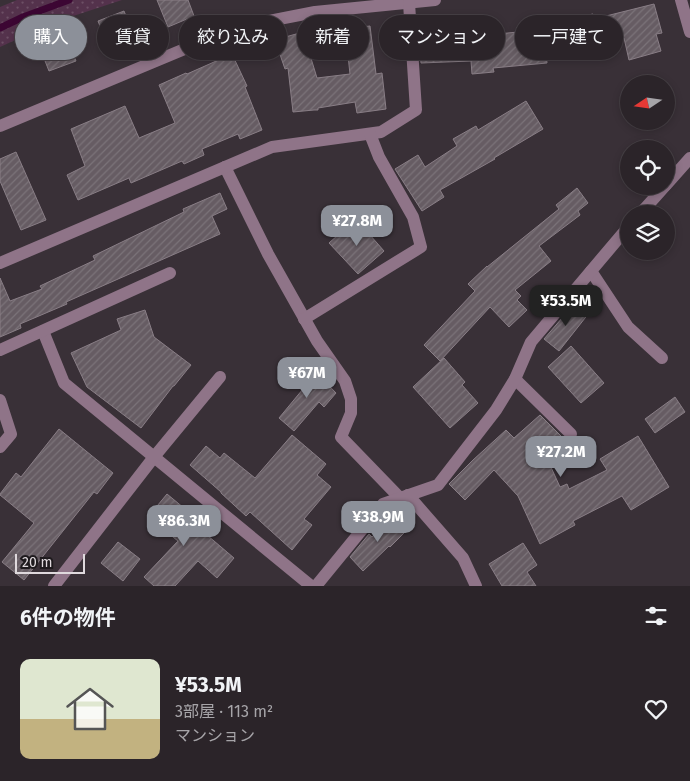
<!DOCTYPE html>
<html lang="ja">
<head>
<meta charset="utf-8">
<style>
	:root { --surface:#2b2429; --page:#332c31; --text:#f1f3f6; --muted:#a6a4a8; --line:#474146; --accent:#8c9099 }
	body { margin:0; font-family:"Fira Sans","Noto Sans JP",sans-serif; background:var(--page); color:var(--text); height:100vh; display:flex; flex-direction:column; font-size:19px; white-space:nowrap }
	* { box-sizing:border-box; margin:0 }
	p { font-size:16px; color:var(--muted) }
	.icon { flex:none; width:28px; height:28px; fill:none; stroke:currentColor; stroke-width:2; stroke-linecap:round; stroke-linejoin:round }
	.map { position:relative; height:586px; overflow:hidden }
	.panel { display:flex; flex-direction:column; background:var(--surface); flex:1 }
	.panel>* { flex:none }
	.guide { position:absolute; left:15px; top:15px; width:660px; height:45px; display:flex; gap:10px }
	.needle { width:32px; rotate:257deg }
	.fabs { position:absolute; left:620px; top:75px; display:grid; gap:10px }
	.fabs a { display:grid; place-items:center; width:55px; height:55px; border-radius:50%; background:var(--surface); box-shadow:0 2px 8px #0003,0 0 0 1px var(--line); font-size:25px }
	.scale { position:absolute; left:15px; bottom:12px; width:70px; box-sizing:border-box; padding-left:5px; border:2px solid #dfd9dd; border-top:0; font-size:14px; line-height:18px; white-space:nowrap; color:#dfd9dd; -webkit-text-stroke:4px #1e1a1d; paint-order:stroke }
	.price { position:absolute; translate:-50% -42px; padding:0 11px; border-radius:10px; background:var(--accent); color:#fff; font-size:16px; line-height:32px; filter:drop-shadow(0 1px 2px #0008) }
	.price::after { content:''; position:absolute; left:50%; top:30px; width:15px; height:11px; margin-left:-8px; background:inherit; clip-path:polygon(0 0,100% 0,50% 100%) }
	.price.selected { background:#222; color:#fff }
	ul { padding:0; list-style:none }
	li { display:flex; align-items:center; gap:15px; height:125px; padding:0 20px }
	li span { display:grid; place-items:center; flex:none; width:140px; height:100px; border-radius:10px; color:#555 }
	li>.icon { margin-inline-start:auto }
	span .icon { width:60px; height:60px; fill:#fffc; stroke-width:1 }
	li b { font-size:21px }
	h2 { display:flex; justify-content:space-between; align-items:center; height:60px; padding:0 20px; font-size:21px }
	.pill { padding:0 18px; border-radius:22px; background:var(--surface); box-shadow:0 2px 8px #0003,0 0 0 1px var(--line); font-size:18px; line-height:45px }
	.pill.selected { background:var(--accent); color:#fff }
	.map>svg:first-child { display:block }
	.green { fill:url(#green-dots) }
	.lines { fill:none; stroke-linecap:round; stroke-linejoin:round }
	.stream { stroke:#3c0633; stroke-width:7 }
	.building { fill:url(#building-hatch); stroke:#897e86 }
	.minor { stroke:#8f7488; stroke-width:12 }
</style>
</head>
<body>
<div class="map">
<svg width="690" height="586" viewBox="0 0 690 586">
	<defs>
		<pattern id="green-dots" width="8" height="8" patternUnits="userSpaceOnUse" patternTransform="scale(1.25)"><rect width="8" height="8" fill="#54324c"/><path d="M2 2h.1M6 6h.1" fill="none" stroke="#6c4f65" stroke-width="1.8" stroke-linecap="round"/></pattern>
		<pattern id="building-hatch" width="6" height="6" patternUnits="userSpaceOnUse" patternTransform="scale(1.25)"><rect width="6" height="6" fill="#665c63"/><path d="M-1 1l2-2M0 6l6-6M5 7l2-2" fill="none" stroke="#7b7379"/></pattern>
	</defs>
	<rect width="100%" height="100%" fill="#393037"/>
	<!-- green -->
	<path class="green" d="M17,0H122L55,22L0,47V7Z"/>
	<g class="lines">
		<!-- stream -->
		<path class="stream" d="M0,28L23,17L69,0"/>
	</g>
	<!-- building -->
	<g class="building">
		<path d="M157,0H188L194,16L168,27Z"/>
		<path d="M654,4L662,33L656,34L661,51L629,60L624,38L546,53L547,63L493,68L494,72L472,74L471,61L421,63L419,33L446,32L447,39L518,32L517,27L563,23V20L593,14L594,19Z"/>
		<path d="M124,11L135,39L109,49L98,21Z"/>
		<path d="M370,26L376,74L382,73L386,109L357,113L355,102L318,108V110H314L293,112L288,68L285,69L275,40L303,32L317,78L350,74L345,29Z"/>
		<path d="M64,33L76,61L49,71L38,43Z"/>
		<path d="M232,54L247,86L245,87L262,130L240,139L238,134L202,149L204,155L184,164L182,161L131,183L129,178L78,200L67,175L85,166L71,129L125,106L139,138L175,123L159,85L186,73L187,74Z"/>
		<path d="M526,101L543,129L494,158L495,159L440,190L444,197L422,211L395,169L418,155L425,167L457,146L453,139L476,126L478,130Z"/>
		<path d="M16,152L46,220L21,230L0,181V159Z"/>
		<path d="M577,188L588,203L578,211L580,215L539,246L551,261L515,290L521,296L517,300L527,310L509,327L490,307L440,361L424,345L475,291L468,284L487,266V267L559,209L556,205Z"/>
		<path d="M220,193L227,209L212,216L220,234L66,302L67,304L20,324L21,328L0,337V278L10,301L42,289L40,286L95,260L93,256L184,212L183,209Z"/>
		<path d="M356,219L384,251L358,274L329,243Z"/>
		<path d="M575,303L589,313L559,351L544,339Z"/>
		<path d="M145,310L154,337L191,365L174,386H173L141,428L87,387L71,353L121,330L117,319Z"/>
		<path d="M571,346L604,383L581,403L548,367Z"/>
		<path d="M444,358L465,382L462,385L478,403L450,428L413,387Z"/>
		<path d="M312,368L336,393L324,407L319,402L294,431L279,418L303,389L297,383Z"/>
		<path d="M675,397L685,412L655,433L645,419Z"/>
		<path d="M540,415L563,438L545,454L560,487L567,484L569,489L607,470L600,459L638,436L669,487L631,510L622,496L573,521L575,525L540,544L518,496L494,470L465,500L449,484L473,460L506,430L514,438Z"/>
		<path d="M59,429L113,473L97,494L94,492L24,580L2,562L34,523L0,495V494L16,473L21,477Z"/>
		<path d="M292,435L326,464L317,475L331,487L304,519L312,525L292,550L250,512L246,516L221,493V492L190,465L206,446L220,458L224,453L255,478Z"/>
		<path d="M167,494L190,513L187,518L234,558L217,578L198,561L175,586H154L144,577L178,541L148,517Z"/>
		<path d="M394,515L408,529L390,547L389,546L363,571L350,557L369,534L372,537Z"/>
		<path d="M118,542L140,559L123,581L101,563Z"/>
		<path d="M523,543L537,565L527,572L536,586H502L489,564Z"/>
	</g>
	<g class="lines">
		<!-- minor -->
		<g class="minor">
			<path d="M681,0L690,32"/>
			<path d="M0,126L199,43L253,24L315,12L435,0"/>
			<path d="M225,167L268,254L317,341L345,381L351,399V413L341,437L400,498"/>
			<path d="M666,185L690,158"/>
			<path d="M640,214L665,186"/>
			<path d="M0,263L272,147L381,132L416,110L409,3"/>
			<path d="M591,271L628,327L662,358"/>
			<path d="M304,319L421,247L413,217L379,157L370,134"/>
			<path d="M43,331L64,383L311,586"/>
			<path d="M0,350L170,273"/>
			<path d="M515,379L571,434"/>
			<path d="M0,400L11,434L0,447"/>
			<path d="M408,495L463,558L476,586"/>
			<path d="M54,586L154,457L220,377"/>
			<path d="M316,586L383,504L438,485L496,410L515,379L531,342L629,226"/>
		</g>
	</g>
</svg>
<div class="fabs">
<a><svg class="needle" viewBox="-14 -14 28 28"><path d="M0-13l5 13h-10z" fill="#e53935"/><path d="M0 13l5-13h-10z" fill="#a6a4a8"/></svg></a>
<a><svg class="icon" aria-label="locate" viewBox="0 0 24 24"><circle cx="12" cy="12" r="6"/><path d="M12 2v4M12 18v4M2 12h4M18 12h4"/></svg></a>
<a><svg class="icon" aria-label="layers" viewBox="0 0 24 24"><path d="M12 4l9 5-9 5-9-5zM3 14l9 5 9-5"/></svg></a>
</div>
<div class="scale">20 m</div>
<b class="price" style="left:357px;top:247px">¥27.8M</b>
<b class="price selected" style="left:566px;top:327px">¥53.5M</b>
<b class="price" style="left:307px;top:399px">¥67M</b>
<b class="price" style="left:561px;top:478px">¥27.2M</b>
<b class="price" style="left:378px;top:543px">¥38.9M</b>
<b class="price" style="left:184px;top:547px">¥86.3M</b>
<div class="guide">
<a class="pill selected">購入</a>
<a class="pill">賃貸</a>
<a class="pill">絞り込み</a>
<a class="pill">新着</a>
<a class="pill">マンション</a>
<a class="pill">一戸建て</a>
</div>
</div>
<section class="panel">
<h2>6件の物件<svg class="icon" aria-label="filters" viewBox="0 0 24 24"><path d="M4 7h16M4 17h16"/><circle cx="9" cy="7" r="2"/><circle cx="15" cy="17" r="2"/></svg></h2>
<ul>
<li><span style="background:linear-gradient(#dfe7d0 60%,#c2b280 0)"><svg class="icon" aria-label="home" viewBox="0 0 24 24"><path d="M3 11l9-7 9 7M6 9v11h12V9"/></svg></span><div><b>¥53.5M</b><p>3部屋 · 113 m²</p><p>マンション</p></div><svg class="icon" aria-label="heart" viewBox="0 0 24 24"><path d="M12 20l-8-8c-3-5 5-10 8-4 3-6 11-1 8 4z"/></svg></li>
</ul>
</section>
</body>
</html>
